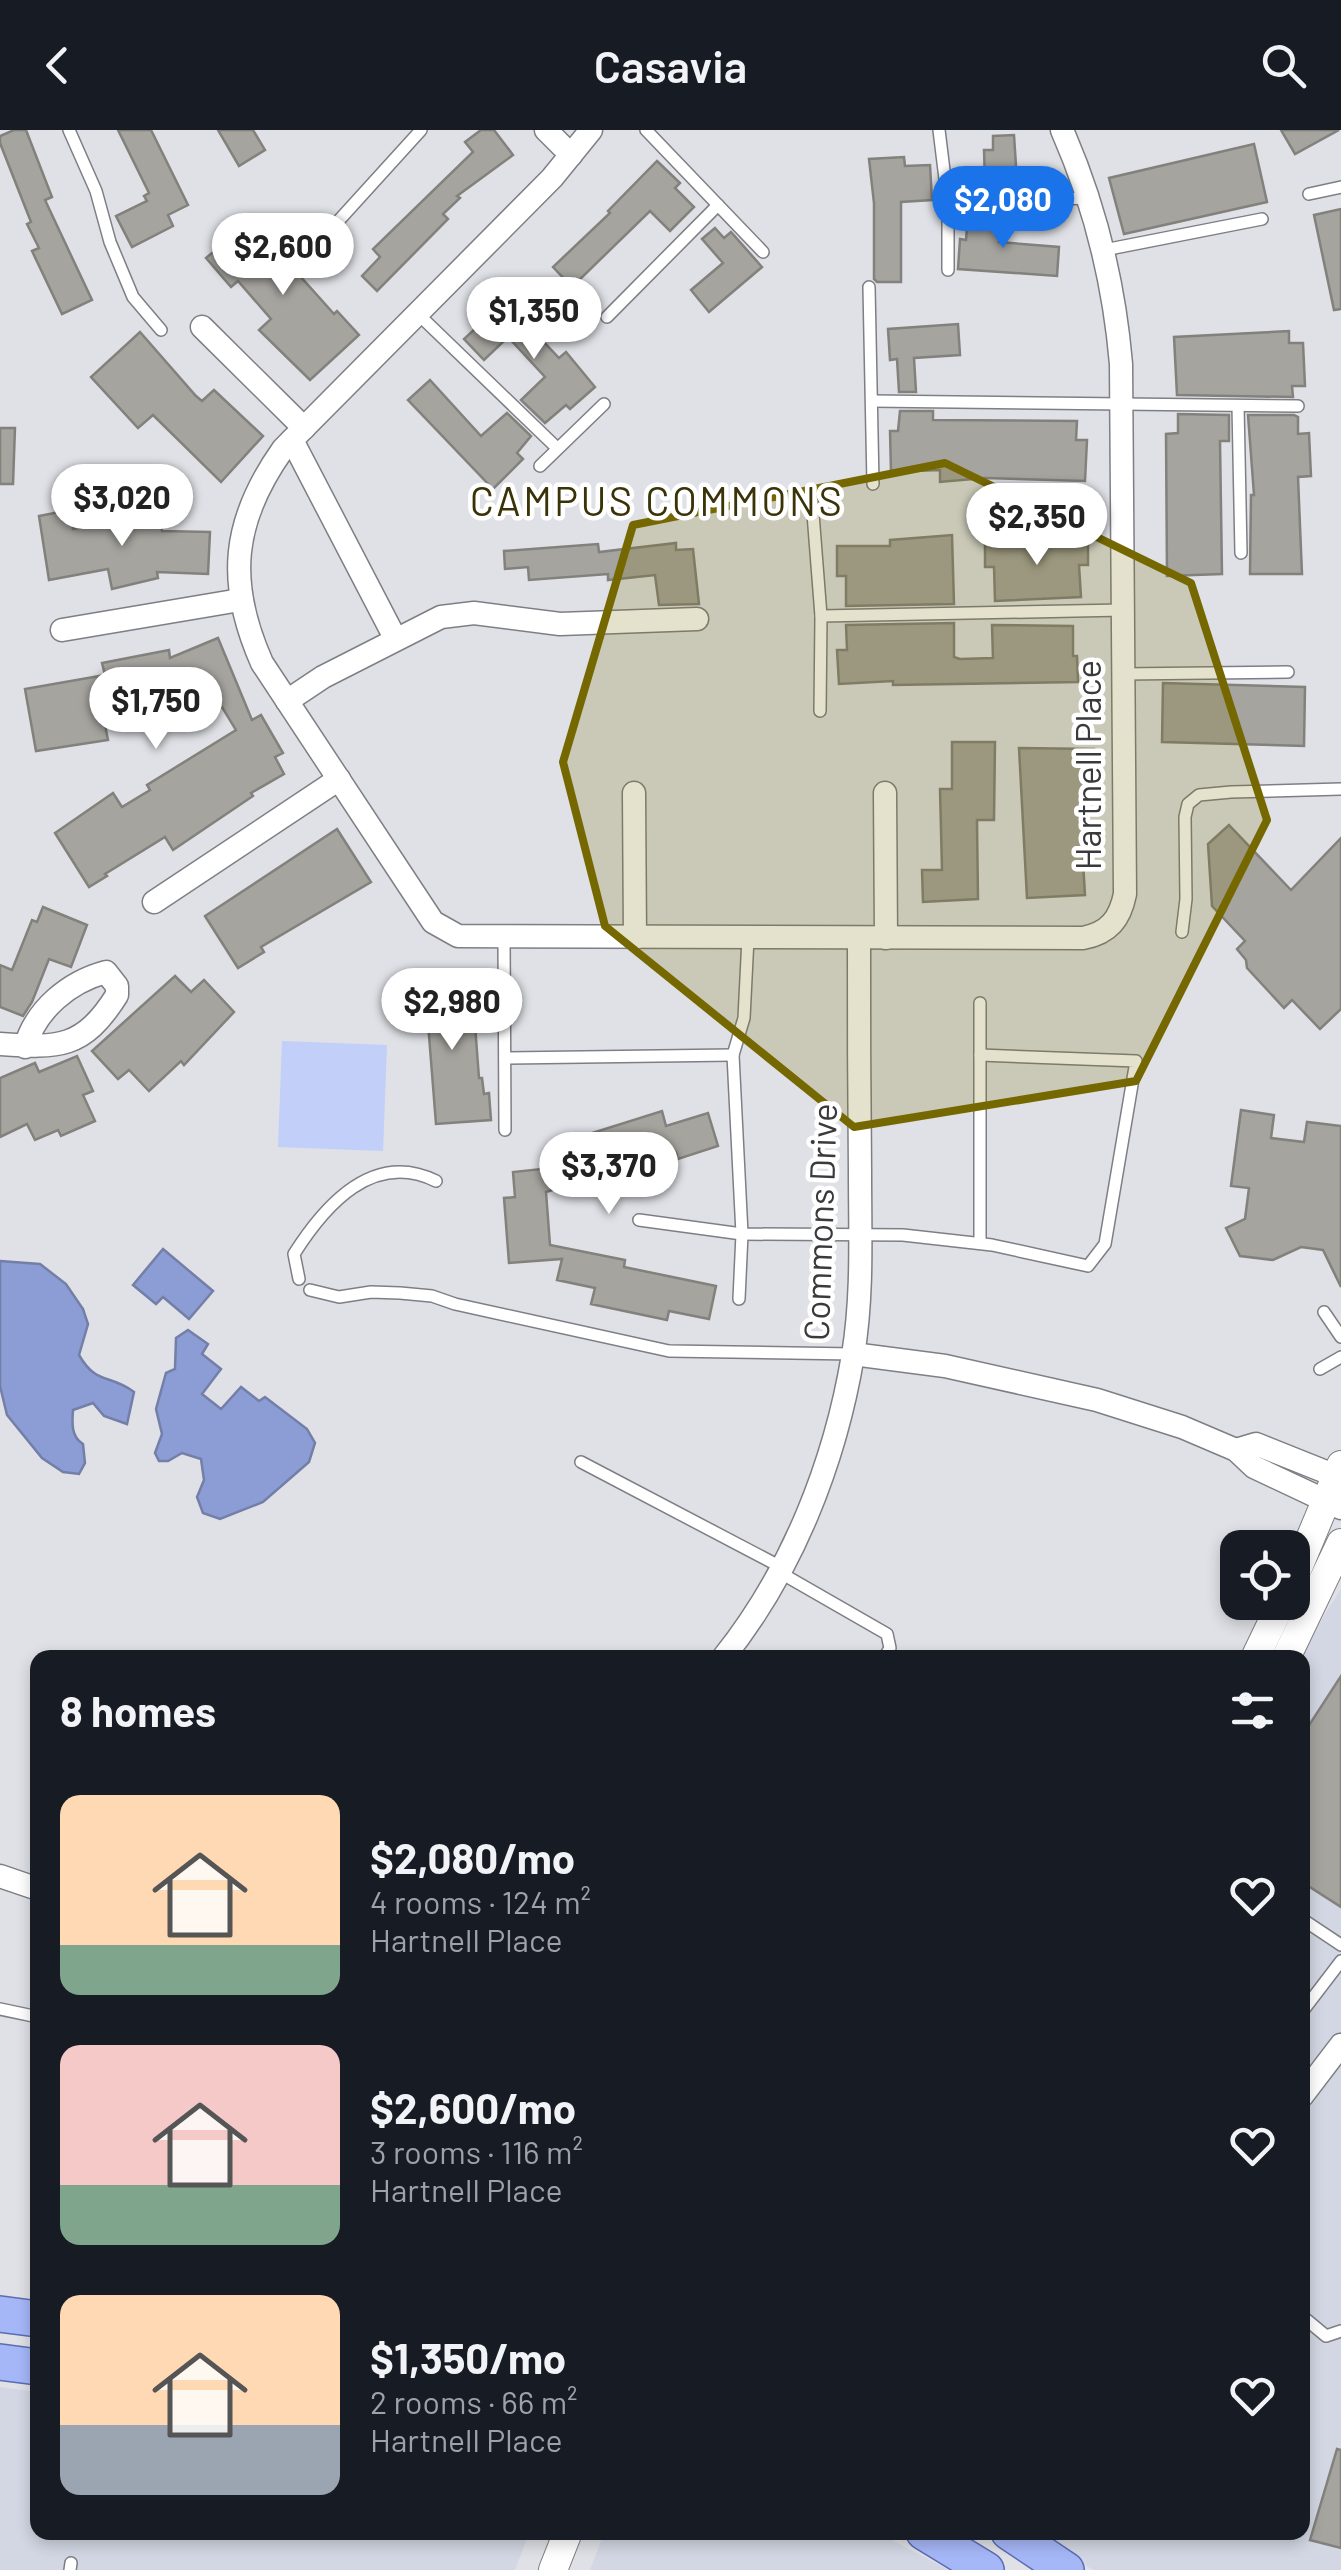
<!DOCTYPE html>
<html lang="en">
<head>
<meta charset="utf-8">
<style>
	:root { --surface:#171b24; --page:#242831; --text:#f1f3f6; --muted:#9ea1a6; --accent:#1a73e8 }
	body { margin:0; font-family:Barlow,sans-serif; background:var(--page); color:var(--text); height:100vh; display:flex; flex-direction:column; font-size:38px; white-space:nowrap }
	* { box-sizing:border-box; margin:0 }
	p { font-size:32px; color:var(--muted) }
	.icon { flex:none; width:55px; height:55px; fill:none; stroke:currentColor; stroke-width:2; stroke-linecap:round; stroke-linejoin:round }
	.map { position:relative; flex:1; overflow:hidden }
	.drawer { position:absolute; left:30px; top:1520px; width:1280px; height:890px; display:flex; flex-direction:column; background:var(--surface); border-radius:20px; box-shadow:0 5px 15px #0003 }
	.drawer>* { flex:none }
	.buttons { position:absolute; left:1220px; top:1400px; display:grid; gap:20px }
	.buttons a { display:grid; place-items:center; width:90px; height:90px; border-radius:20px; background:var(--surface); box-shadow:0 5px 15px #0003; font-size:50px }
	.price { position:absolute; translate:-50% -85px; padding:0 22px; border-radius:35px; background:#fff; color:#222; font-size:32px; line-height:65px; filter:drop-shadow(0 2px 5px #0008) }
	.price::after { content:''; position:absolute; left:50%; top:60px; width:30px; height:22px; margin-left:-15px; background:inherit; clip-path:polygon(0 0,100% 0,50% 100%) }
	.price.current { background:var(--accent); color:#fff }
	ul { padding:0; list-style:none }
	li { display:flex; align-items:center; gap:30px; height:250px; padding:0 30px }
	li span { display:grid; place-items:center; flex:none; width:280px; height:200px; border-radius:20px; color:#555 }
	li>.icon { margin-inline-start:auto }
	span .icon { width:120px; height:120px; fill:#fffc; stroke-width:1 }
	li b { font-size:42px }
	h2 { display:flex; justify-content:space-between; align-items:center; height:120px; padding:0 30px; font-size:42px }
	header { display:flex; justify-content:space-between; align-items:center; height:130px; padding:0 30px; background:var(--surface); font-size:45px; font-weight:600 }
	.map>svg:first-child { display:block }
	.built { fill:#d2d7e3 }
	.green { fill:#c1cff9 }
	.water { fill:#8b9dd4; stroke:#737fa7; stroke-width:2.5 }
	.building { fill:#a5a49f; stroke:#82817c; stroke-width:2.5 }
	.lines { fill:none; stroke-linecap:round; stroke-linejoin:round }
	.service-casing { stroke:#7e7f84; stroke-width:14 }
	.minor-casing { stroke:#7e7f84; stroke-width:25 }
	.tertiary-casing { stroke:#7e7f84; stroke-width:30 }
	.primary-casing { stroke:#5a6cb4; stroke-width:38 }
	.service { stroke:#fff; stroke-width:11 }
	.minor { stroke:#fff; stroke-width:22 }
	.tertiary { stroke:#fff; stroke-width:28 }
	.primary { stroke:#a6b7f8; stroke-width:35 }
	.marked { fill:#766800; fill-opacity:0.2; stroke:#766800; stroke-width:8; stroke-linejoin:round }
	.labels { text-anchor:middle; stroke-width:9; stroke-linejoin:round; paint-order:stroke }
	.street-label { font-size:35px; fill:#3a3a3d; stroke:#fff }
	.quarter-label { font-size:40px; letter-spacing:2.5px; fill:#3a3308; stroke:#fff }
</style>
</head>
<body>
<header><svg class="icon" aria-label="back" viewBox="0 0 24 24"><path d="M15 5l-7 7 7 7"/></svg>Casavia<svg class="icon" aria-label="search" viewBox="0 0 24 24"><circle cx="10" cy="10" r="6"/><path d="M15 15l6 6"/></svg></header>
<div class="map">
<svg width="1341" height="2440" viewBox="0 0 1341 2440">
	<rect width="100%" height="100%" fill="#dfe1e6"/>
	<!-- built -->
	<g class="built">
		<path d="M1341,1459V2440H1093L1036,2403L1302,2402V1528L1298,1527Z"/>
		<path d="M0,2257L37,2262L38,2402L529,2403L515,2440H0Z"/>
		<path d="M604,2403H878L949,2440H590Z"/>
	</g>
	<!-- green -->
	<path class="green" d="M282,911L387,915L383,1021L278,1017Z"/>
	<!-- water -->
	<g class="water">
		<path d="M163,1119L213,1161L189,1189L163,1167L156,1174L133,1155Z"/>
		<path d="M0,1131L40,1134L66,1154L83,1179L88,1194L79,1225C97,1256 109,1243 134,1262L127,1294L104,1286L93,1273L73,1280C72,1293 71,1307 83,1314L85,1333L79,1344L63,1342L42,1328L7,1285L0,1256Z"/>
		<path d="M188,1200L208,1214L202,1224L221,1239L202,1264L221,1279L241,1257L259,1271L265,1267L307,1299L315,1313L309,1332L263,1372L220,1389L203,1383L197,1367L204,1350L201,1329L182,1323L168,1331H159L155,1323L162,1304L156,1279L166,1243L175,1239L176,1208Z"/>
	</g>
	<!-- building -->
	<g class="building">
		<path d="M14,0H26L52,67L45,70L92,170L62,184L32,121L39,118L27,94L31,92L0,13V6Z"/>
		<path d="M118,0H151L188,75L168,85L173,96L132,117L116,86L147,71L144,66L149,63Z"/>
		<path d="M218,0H253L265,20L239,36Z"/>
		<path d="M481,0H494L513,25L457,66L460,68L443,84L448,89L377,161L362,146L380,127L373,119L473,22L465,12Z"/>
		<path d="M1281,0H1339L1295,24Z"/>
		<path d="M1014,5L1017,51L985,53L984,20H993V6Z"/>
		<path d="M1254,14L1267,72L1124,104L1109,48Z"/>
		<path d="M904,27L905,36L930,35L932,70L901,72V152H877L874,149V73L869,29Z"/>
		<path d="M657,31L680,53L675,58L694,77L670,101L650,81L572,157L553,137L610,83L608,81Z"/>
		<path d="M1341,79V179L1334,180L1314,85Z"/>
		<path d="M968,85L1001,87L999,112L1059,117L1057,146L958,139L960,109L966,110Z"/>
		<path d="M254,88L276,114L284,107L302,128L292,137L334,184L337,181L359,205L310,250L259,200L271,189L238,151L231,157L206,128Z"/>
		<path d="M715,98L724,108L731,102L762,137L709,182L691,160L723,133L702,109Z"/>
		<path d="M505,171L559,228L566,222L595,257L570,279L566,275L545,293L521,270L545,247L508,207L484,230L464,209Z"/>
		<path d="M958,194L960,225L914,228L916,262H899L897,229L890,230L888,199Z"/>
		<path d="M1289,201V213H1303L1305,256H1292L1293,267L1177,265L1174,207Z"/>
		<path d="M140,202L196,266L202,271L214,260L263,306L221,352L153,285L138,298L91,247Z"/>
		<path d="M430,250L481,306L507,283L531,306L517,323L523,329L493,359L408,270Z"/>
		<path d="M900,281H933V290L1077,291L1076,310H1087L1085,351L985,348L940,352V340L891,342L890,301H898Z"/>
		<path d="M1178,284L1229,285V311H1220L1222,444L1167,446L1166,304L1178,303Z"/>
		<path d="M1248,285H1294L1298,287V304L1309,303L1311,346L1298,347L1302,444H1250L1251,365H1254Z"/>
		<path d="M0,298H15L13,354H0Z"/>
		<path d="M70,380L73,399L158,381L162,401L210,402L208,444L157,442L158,448L112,459L108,439L49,450L39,386Z"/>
		<path d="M952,405L954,474L846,476V446H837V416H890V410Z"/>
		<path d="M1088,409V435H1079L1081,467L995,471L994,437H985V412Z"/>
		<path d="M676,413V420L693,419L699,474L659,475L655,445L608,450V444L529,450L528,437L505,439L504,421L598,414L599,422Z"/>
		<path d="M954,493V527L960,529L993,528L992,495L1073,496V526H1077L1078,552L893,555V551L839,554L837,520H847L846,495Z"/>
		<path d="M218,508L252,590L261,585L283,623L275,627L284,644L251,663L253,666L173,720L165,707L105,744L107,746L89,757L55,703L113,663L122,677L150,660L147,655L236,600L222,577L159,584L105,595L108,610L36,621L25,559L105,545L102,533L169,520L170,528Z"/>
		<path d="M1163,553L1305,557L1304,616L1162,612Z"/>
		<path d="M952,612H995L994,690H977L978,769L923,772L922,740H942L940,659H952Z"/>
		<path d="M1019,618L1094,619L1093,644H1086L1089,715H1082L1085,765L1027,768Z"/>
		<path d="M1229,695L1291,760L1341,708V879L1320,899L1292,870L1284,878L1247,838L1246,830L1237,819L1245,811L1212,776L1208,714Z"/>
		<path d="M337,699L371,752L261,817L264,822L238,838L205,786Z"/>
		<path d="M43,777L87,795L71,837L49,829L32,872L23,886L0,877V835L12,840L32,790L37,792Z"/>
		<path d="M460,845L464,895H475L479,948H482L484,964L489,963L491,990L436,994L428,893L421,894L417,848Z"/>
		<path d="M175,846L191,862L204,850L234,882L184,935L181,931L149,961L129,940L118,949L92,921Z"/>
		<path d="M77,926L93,961L83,965L95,991L61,1006L58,1000L35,1010L27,994L0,1007V948L35,933L39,942Z"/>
		<path d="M1241,980L1274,985L1271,1008L1304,1012L1307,992L1341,996V1157L1323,1120L1301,1117L1273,1130L1240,1126L1226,1098L1245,1089L1249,1058L1231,1056Z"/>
		<path d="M662,981L666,996L708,983L718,1016L678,1029L676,1022L546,1062L550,1115L625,1130L624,1137L716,1156L709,1189L669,1181L667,1190L591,1174L595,1158L557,1150L562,1129L509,1133L504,1068L515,1067L513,1042L561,1037L557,1025L595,1013L592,1003Z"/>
		<path d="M1341,1546V1777L1302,1752V1606Z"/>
		<path d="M1337,2319L1341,2320V2418L1310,2410Z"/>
	</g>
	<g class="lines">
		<!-- service casing -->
		<g class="service-casing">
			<g id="service">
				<path d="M69,0L96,61L110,112L133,167L161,200"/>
				<path d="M646,0L763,122"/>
				<path d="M939,0L948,73"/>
				<path d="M1309,64L1341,57"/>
				<path d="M332,98L421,0"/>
				<path d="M1104,120L1262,89"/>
				<path d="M948,140V73L1088,68"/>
				<path d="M869,157L873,354"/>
				<path d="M417,183L557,318"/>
				<path d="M607,187L718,75"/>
				<path d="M872,271L1298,276"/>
				<path d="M1238,276L1241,423"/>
				<path d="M540,336L604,274"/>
				<path d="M812,371L821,486L820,581"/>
				<path d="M821,486L1123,480"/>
				<path d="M1123,544L1288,542"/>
				<path d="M1182,802L1186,769L1185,687L1188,674L1199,665L1231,662L1341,659"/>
				<path d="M504,808L505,1000"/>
				<path d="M980,873V1113"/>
				<path d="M505,928L733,925"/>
				<path d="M639,1090L742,1104L903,1105L992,1115L1088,1136L1105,1114L1136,931L980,925"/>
				<path d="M299,1149L294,1124C325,1075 373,1020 436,1051"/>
				<path d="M310,1160L339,1167L371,1162L400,1163L432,1166L455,1174L669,1221L853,1224"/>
				<path d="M739,1169L742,1104L733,925L744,888L748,808"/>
				<path d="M1324,1182L1341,1207"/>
				<path d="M1320,1239L1341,1227"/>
				<path d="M581,1332L781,1437"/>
				<path d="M779,1442L887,1504L890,1518L884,1528"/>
				<path d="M1302,1789L1341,1815"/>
				<path d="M0,1879L38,1887"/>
				<path d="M1302,1882L1341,1831"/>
				<path d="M1302,2186L1326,2206L1341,2201"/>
				<path d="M70,2440L71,2433"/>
			</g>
		</g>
		<!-- minor casing -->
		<g class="minor-casing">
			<g id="minor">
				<path d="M546,0L571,25"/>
				<path d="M591,0L552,48L283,319C232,391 226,452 262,533L433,792L458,806L1083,808C1109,803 1120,789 1125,764L1121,234C1114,152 1095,75 1062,0"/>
				<path d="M202,197L304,298"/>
				<path d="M292,310L395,508"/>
				<path d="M62,500L240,470"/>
				<path d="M287,571L323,547L441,487L474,483L560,494L697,489"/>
				<path d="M634,663L635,808"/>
				<path d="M885,663L886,808"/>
				<path d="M154,772L339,649"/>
				<path d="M0,914C59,918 83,919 117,865V856L106,842C69,852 36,879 25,917"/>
				<path d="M853,1224L945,1236L1097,1270L1182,1297L1236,1320L1254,1337L1341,1378"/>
				<path d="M1236,1320L1256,1314L1336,1346"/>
				<path d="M723,1528C792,1442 835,1333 853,1225C863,1165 860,1103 860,1043C859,965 859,886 859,808"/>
				<path d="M0,1746L38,1759"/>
				<path d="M1302,1966L1341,1915"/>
			</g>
		</g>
		<!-- tertiary casing -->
		<g class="tertiary-casing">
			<g id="tertiary">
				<path d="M1292,1452L1341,1335"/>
				<path d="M1255,1528L1282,1472"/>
				<path d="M1286,1528L1341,1413"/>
				<path d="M553,2440L568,2402"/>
			</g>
		</g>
		<!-- primary casing -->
		<g class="primary-casing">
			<g id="primary">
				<path d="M0,2184L38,2189"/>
				<path d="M0,2232L38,2237"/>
				<path d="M924,2402L986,2440"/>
				<path d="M1009,2402L1066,2440"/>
			</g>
		</g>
		<!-- service -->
		<use href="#service" class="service"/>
		<!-- minor -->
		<use href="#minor" class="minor"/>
		<!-- tertiary -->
		<use href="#tertiary" class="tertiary"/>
		<!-- primary -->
		<use href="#primary" class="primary"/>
	</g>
	<!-- marked area -->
	<path class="marked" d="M945,333L1191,453L1267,690L1136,951L854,997L605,796L563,632L633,395Z"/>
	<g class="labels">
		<!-- street labels -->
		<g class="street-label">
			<text transform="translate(1089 635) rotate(-90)" y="12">Hartnell Place</text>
			<text transform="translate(821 1092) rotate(-88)" y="12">Commons Drive</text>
		</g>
		<!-- quarter labels -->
		<g class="quarter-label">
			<text x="657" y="386">CAMPUS COMMONS</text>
		</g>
	</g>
</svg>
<div class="buttons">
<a><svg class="icon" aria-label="locate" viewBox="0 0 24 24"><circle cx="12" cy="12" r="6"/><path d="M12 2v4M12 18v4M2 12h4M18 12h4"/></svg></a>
</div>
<b class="price current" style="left:1003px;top:121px">$2,080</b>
<b class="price" style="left:283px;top:168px">$2,600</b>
<b class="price" style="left:534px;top:232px">$1,350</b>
<b class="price" style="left:122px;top:419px">$3,020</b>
<b class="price" style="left:1037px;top:438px">$2,350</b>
<b class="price" style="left:156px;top:622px">$1,750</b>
<b class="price" style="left:452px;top:923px">$2,980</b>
<b class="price" style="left:609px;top:1087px">$3,370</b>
<section class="drawer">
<h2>8 homes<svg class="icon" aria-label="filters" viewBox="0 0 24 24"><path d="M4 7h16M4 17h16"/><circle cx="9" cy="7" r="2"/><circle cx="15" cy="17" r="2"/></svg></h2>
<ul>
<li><span style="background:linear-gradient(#ffd9b3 75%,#7fa58c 0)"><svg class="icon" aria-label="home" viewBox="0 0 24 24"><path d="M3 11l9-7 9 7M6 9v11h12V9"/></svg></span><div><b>$2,080/mo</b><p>4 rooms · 124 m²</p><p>Hartnell Place</p></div><svg class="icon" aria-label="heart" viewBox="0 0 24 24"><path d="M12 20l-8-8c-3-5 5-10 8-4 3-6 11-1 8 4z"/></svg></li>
<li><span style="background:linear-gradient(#f6c9c9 70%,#7fa58c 0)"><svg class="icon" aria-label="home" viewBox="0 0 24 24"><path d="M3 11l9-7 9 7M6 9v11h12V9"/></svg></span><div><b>$2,600/mo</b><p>3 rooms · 116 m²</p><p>Hartnell Place</p></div><svg class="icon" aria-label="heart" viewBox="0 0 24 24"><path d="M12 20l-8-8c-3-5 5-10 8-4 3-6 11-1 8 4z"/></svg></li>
<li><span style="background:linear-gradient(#ffd9b3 65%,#9aa5b1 0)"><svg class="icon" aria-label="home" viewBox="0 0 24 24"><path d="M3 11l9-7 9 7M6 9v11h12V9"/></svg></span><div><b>$1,350/mo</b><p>2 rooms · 66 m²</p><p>Hartnell Place</p></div><svg class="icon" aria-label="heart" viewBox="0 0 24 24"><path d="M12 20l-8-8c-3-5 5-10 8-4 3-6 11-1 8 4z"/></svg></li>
</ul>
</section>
</div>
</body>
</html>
